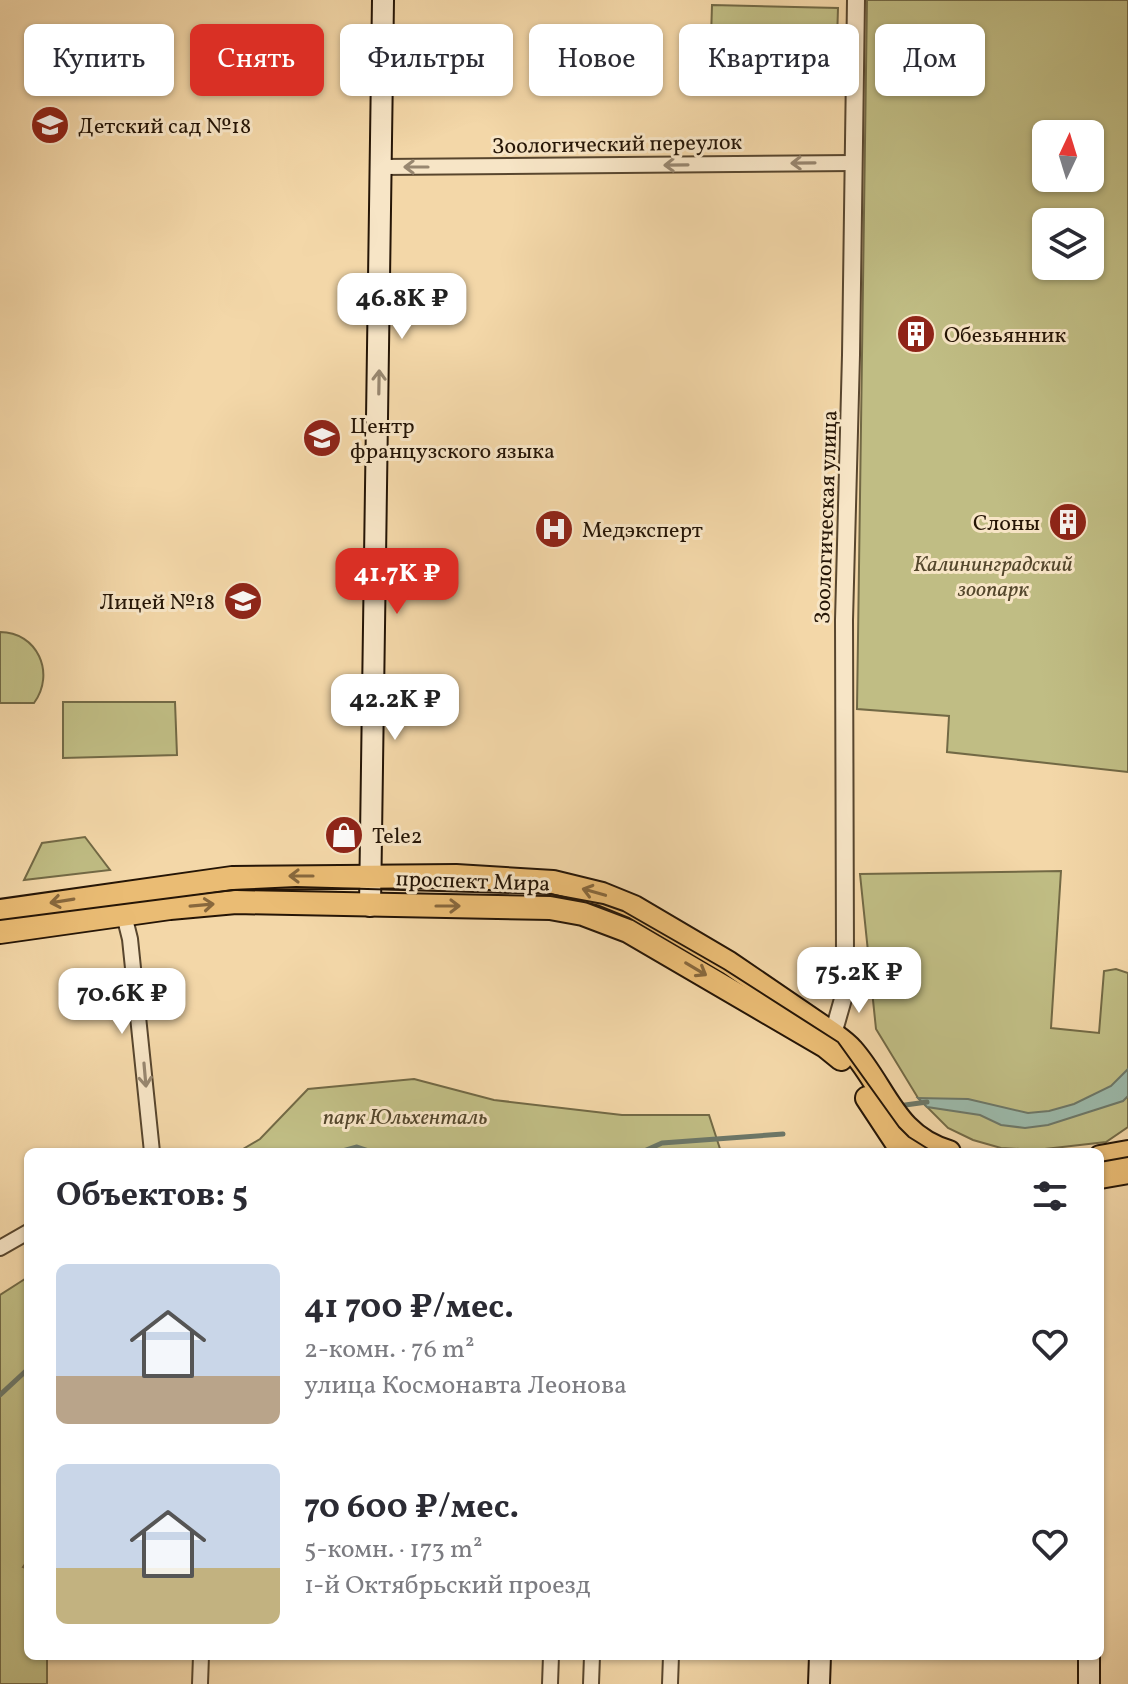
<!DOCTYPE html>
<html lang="ru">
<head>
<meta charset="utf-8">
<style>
	:root { --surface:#fff; --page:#f7f7f7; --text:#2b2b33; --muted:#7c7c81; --accent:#d93025 }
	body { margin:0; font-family:Vollkorn,serif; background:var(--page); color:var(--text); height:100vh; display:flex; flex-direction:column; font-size:30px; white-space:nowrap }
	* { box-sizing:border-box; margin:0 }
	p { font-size:26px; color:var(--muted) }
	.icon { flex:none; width:44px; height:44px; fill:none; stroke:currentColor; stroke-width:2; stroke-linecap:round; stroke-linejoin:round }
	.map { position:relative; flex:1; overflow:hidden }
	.panel { position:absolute; left:24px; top:1148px; width:1080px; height:512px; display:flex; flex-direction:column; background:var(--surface); border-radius:12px; box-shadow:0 2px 6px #0004 }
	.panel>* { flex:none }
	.banner { position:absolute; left:24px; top:24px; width:1080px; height:72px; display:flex; gap:16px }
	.needle { width:52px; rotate:4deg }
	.controls { position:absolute; left:1032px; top:120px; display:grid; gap:16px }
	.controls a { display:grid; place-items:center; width:72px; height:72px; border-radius:12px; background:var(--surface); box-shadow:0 2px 6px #0004; font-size:40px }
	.price { position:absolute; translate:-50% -68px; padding:0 18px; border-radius:16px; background:#fff; color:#222; font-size:26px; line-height:52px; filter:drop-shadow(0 2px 4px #0008) }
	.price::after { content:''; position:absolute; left:50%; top:48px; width:24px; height:18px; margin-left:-12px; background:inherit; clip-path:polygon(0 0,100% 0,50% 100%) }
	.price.current { background:var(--accent); color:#fff }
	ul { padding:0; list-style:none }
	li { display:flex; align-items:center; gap:24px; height:200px; padding:0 32px }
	li span { display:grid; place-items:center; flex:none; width:224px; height:160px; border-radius:12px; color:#555 }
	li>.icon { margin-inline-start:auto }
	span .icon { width:96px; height:96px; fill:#fffc; stroke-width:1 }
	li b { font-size:34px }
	h2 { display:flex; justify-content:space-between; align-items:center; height:96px; padding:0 32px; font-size:34px }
	.chip { padding:0 28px; border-radius:12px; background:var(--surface); box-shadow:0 2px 6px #0004; font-size:28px; line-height:72px }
	.chip.current { background:var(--accent); color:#fff }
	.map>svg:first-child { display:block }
	.green { fill:#c0bd84; stroke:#726945; stroke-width:2; fill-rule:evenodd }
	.water { fill:#9bb9aa; stroke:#6c7768; stroke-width:2 }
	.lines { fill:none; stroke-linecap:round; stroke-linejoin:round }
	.stream { stroke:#6c7768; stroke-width:5 }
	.minor-casing { stroke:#58462e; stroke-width:18 }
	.tertiary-casing { stroke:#58462e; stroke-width:20 }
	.secondary-casing { stroke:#251506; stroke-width:24 }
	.primary-casing { stroke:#251506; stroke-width:26 }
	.minor { stroke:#f7e5c6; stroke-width:14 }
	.tertiary { stroke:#f7e5c6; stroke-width:16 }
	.secondary { stroke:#f7e5c6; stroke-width:20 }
	.primary { stroke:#eabc74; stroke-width:22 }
	.tram { stroke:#251506; stroke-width:2 }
	.oneway { stroke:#988770 }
	.oneway2 { stroke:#88683d }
	.labels { text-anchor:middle; stroke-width:6; stroke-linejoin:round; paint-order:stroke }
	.poi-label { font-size:22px; fill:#251506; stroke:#f7e5c6; text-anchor:start }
	.street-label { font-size:22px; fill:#251506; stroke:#f7e5c6 }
	.park-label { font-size:22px; font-style:italic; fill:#54472c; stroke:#f7e5c6 }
</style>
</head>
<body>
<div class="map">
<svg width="1128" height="1684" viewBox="0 0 1128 1684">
	<rect width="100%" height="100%" fill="#f3d7a8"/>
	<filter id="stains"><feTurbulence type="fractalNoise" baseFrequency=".0025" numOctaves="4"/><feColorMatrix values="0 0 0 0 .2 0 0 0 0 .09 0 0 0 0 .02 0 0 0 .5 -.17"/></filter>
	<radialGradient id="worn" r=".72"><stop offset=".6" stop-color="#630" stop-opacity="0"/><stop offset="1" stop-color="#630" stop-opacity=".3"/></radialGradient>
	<!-- green -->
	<g class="green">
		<path d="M867,0H1128V772L947,752L949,716L857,709ZM1046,134H1090V178H1046ZM1046,222H1090V266H1046Z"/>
		<path d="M712,5L838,8L836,74L710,71Z"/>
		<path d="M0,632C37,632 56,673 34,703H0Z"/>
		<path d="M63,702H175L177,755L63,758Z"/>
		<path d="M85,837L110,870L24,880L42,843Z"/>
		<path d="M1061,871L1051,1028L1099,1033L1104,971L1116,969L1128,973V1127L1106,1142L1036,1150L1001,1148L973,1140L948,1128L918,1098L876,1029L860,874Z"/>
		<path d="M414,1079L494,1100L622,1115H709L721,1152H238L260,1139L308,1089Z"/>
		<path d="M28,1277V1560L23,1567L28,1569V1656H47V1684H0V1295Z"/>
	</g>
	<!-- water -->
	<path class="water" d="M1128,1069V1096L1123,1101L1048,1125L1025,1128L1001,1125L980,1115L927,1107L918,1098L968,1099L1028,1113L1049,1111L1074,1104L1111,1086Z"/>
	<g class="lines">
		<!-- stream -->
		<g class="stream">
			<path d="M898,1106L927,1102"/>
			<path d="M339,1152L357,1147L372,1152"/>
			<path d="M642,1152L662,1143L783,1134"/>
			<path d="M0,1395L28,1369"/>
		</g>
		<!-- minor casing -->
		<g class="minor-casing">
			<g id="minor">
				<path d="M382,167L853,163"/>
				<path d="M124,915L130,939L152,1152"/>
				<path d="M0,1248L28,1232"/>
				<path d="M200,1684L201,1656"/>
				<path d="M550,1684L551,1656"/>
				<path d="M591,1684L592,1656"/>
				<path d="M670,1684L671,1656"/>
			</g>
		</g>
		<!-- tertiary casing -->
		<g class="tertiary-casing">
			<path id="tertiary" d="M833,1034L843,999L845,955L844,620L851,355L856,0"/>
		</g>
		<!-- secondary casing -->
		<g class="secondary-casing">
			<g id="secondary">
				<path d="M370,906L383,0"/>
				<path d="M819,1684L820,1656"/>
				<path d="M1089,1684V1656"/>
			</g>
		</g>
		<!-- primary casing -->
		<g class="primary-casing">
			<g id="primary">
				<path d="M0,911L232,878L456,876L553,882L602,894L634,907L729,963L833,1034C840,1039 847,1044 852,1050C886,1089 894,1136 949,1152"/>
				<path d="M0,932L170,908L236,902L550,908L583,914L628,931L825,1046L841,1059"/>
				<path d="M867,1098L898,1145L909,1152"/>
				<path d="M1100,1157L1128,1152"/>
				<path d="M1100,1177L1128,1172"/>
			</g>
		</g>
		<!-- minor -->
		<use href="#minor" class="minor"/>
		<!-- tertiary -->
		<use href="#tertiary" class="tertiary"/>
		<!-- secondary -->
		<use href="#secondary" class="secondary"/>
		<!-- primary -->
		<use href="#primary" class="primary"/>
		<!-- tram -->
		<g class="tram">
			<path d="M0,920L233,890L296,887L549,894L603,904L623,911L724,969L838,1042L899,1127L909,1137L933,1152"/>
			<path d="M1100,1162L1128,1157"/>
		</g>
	</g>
	<!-- one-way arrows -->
	<defs><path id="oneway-shaft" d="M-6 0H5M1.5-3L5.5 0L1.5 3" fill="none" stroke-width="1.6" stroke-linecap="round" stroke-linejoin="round" transform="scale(2)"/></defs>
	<g class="oneway">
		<use href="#oneway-shaft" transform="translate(803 163) rotate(179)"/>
		<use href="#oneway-shaft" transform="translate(676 165) rotate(179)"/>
		<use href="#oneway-shaft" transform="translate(416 167) rotate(180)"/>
		<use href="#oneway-shaft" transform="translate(379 382) rotate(-89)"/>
		<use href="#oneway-shaft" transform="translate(145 1075) rotate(85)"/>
	</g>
	<g class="oneway2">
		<use href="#oneway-shaft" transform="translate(301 876) rotate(180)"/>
		<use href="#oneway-shaft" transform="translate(594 892) rotate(-164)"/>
		<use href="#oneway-shaft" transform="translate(62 901) rotate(171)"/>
		<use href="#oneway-shaft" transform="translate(202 905) rotate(-5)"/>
		<use href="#oneway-shaft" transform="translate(448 906)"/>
		<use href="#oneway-shaft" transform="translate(696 969) rotate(31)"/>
	</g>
	<!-- icons -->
	<defs>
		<g id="school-disc" transform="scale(2)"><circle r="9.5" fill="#8f2418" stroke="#f7e5c6"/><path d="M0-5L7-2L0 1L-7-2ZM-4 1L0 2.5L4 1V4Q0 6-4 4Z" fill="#fff"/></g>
		<g id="building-disc" transform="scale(2)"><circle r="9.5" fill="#8f2418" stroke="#f7e5c6"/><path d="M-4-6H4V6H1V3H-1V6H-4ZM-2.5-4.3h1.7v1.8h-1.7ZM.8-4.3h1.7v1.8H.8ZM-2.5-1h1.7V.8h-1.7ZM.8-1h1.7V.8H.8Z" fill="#fff"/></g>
		<g id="hospital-disc" transform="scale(2)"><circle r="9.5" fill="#8f2418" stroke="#f7e5c6"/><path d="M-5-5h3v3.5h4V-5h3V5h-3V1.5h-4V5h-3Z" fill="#fff"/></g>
		<g id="shop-disc" transform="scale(2)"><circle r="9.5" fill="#8f2418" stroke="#f7e5c6"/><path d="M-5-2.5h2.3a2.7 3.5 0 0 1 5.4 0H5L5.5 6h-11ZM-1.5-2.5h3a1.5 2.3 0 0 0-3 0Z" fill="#fff"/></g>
	</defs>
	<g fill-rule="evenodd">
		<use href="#school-disc" x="50" y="125"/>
		<use href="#building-disc" x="916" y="334"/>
		<use href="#school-disc" x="322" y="438"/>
		<use href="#building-disc" x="1068" y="522"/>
		<use href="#hospital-disc" x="554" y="529"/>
		<use href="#school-disc" x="243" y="601"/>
		<use href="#shop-disc" x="344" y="835"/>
	</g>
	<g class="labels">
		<!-- poi labels -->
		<g class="poi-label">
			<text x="78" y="133">Детский сад №18</text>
			<text x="944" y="342">Обезьянник</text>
			<text x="350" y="433">Центр<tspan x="350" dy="25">французского языка</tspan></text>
			<text x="1040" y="530" text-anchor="end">Слоны</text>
			<text x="582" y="537">Медэксперт</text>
			<text x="215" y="609" text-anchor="end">Лицей №18</text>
			<text x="372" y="843">Tele2</text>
		</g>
		<!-- street labels -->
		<g class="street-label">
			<text transform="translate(617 143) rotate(-1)" y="8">Зоологический переулок</text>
			<text transform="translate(825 517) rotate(-88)" y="8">Зоологическая улица</text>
			<text transform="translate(473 880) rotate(2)" y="8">проспект Мира</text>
		</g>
		<!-- park labels -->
		<g class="park-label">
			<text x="993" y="571">Калининградский<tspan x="993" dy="25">зоопарк</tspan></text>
			<text x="405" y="1124">парк Юльхенталь</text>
		</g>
	</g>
	<rect width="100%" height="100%" filter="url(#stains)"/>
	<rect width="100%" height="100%" fill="url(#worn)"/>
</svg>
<div class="controls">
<a><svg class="needle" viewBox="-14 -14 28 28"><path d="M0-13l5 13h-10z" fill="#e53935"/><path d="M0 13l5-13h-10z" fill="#7c7c81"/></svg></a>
<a><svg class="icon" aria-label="layers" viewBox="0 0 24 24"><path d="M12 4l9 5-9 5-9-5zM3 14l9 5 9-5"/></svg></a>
</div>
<b class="price" style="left:402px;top:341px">46.8K ₽</b>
<b class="price current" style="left:397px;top:616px">41.7K ₽</b>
<b class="price" style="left:395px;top:742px">42.2K ₽</b>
<b class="price" style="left:859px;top:1015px">75.2K ₽</b>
<b class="price" style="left:122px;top:1036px">70.6K ₽</b>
<div class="banner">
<a class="chip">Купить</a>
<a class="chip current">Снять</a>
<a class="chip">Фильтры</a>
<a class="chip">Новое</a>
<a class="chip">Квартира</a>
<a class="chip">Дом</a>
</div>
<section class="panel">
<h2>Объектов: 5<svg class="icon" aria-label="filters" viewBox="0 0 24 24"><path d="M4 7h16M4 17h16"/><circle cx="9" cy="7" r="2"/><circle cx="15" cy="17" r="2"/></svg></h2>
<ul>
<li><span style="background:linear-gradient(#c9d6e8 70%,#b9a48a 0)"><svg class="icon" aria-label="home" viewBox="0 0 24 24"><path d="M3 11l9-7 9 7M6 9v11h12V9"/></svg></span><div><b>41 700 ₽/мес.</b><p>2-комн. · 76 m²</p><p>улица Космонавта Леонова</p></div><svg class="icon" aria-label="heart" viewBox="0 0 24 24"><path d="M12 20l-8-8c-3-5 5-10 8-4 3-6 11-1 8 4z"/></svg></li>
<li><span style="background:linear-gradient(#c9d6e8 65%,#c2b280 0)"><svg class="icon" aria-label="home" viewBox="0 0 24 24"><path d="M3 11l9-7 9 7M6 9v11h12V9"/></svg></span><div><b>70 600 ₽/мес.</b><p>5-комн. · 173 m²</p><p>1-й Октябрьский проезд</p></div><svg class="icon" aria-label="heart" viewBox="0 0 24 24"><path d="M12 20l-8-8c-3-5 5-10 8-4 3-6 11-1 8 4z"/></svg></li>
</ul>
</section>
</div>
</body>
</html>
